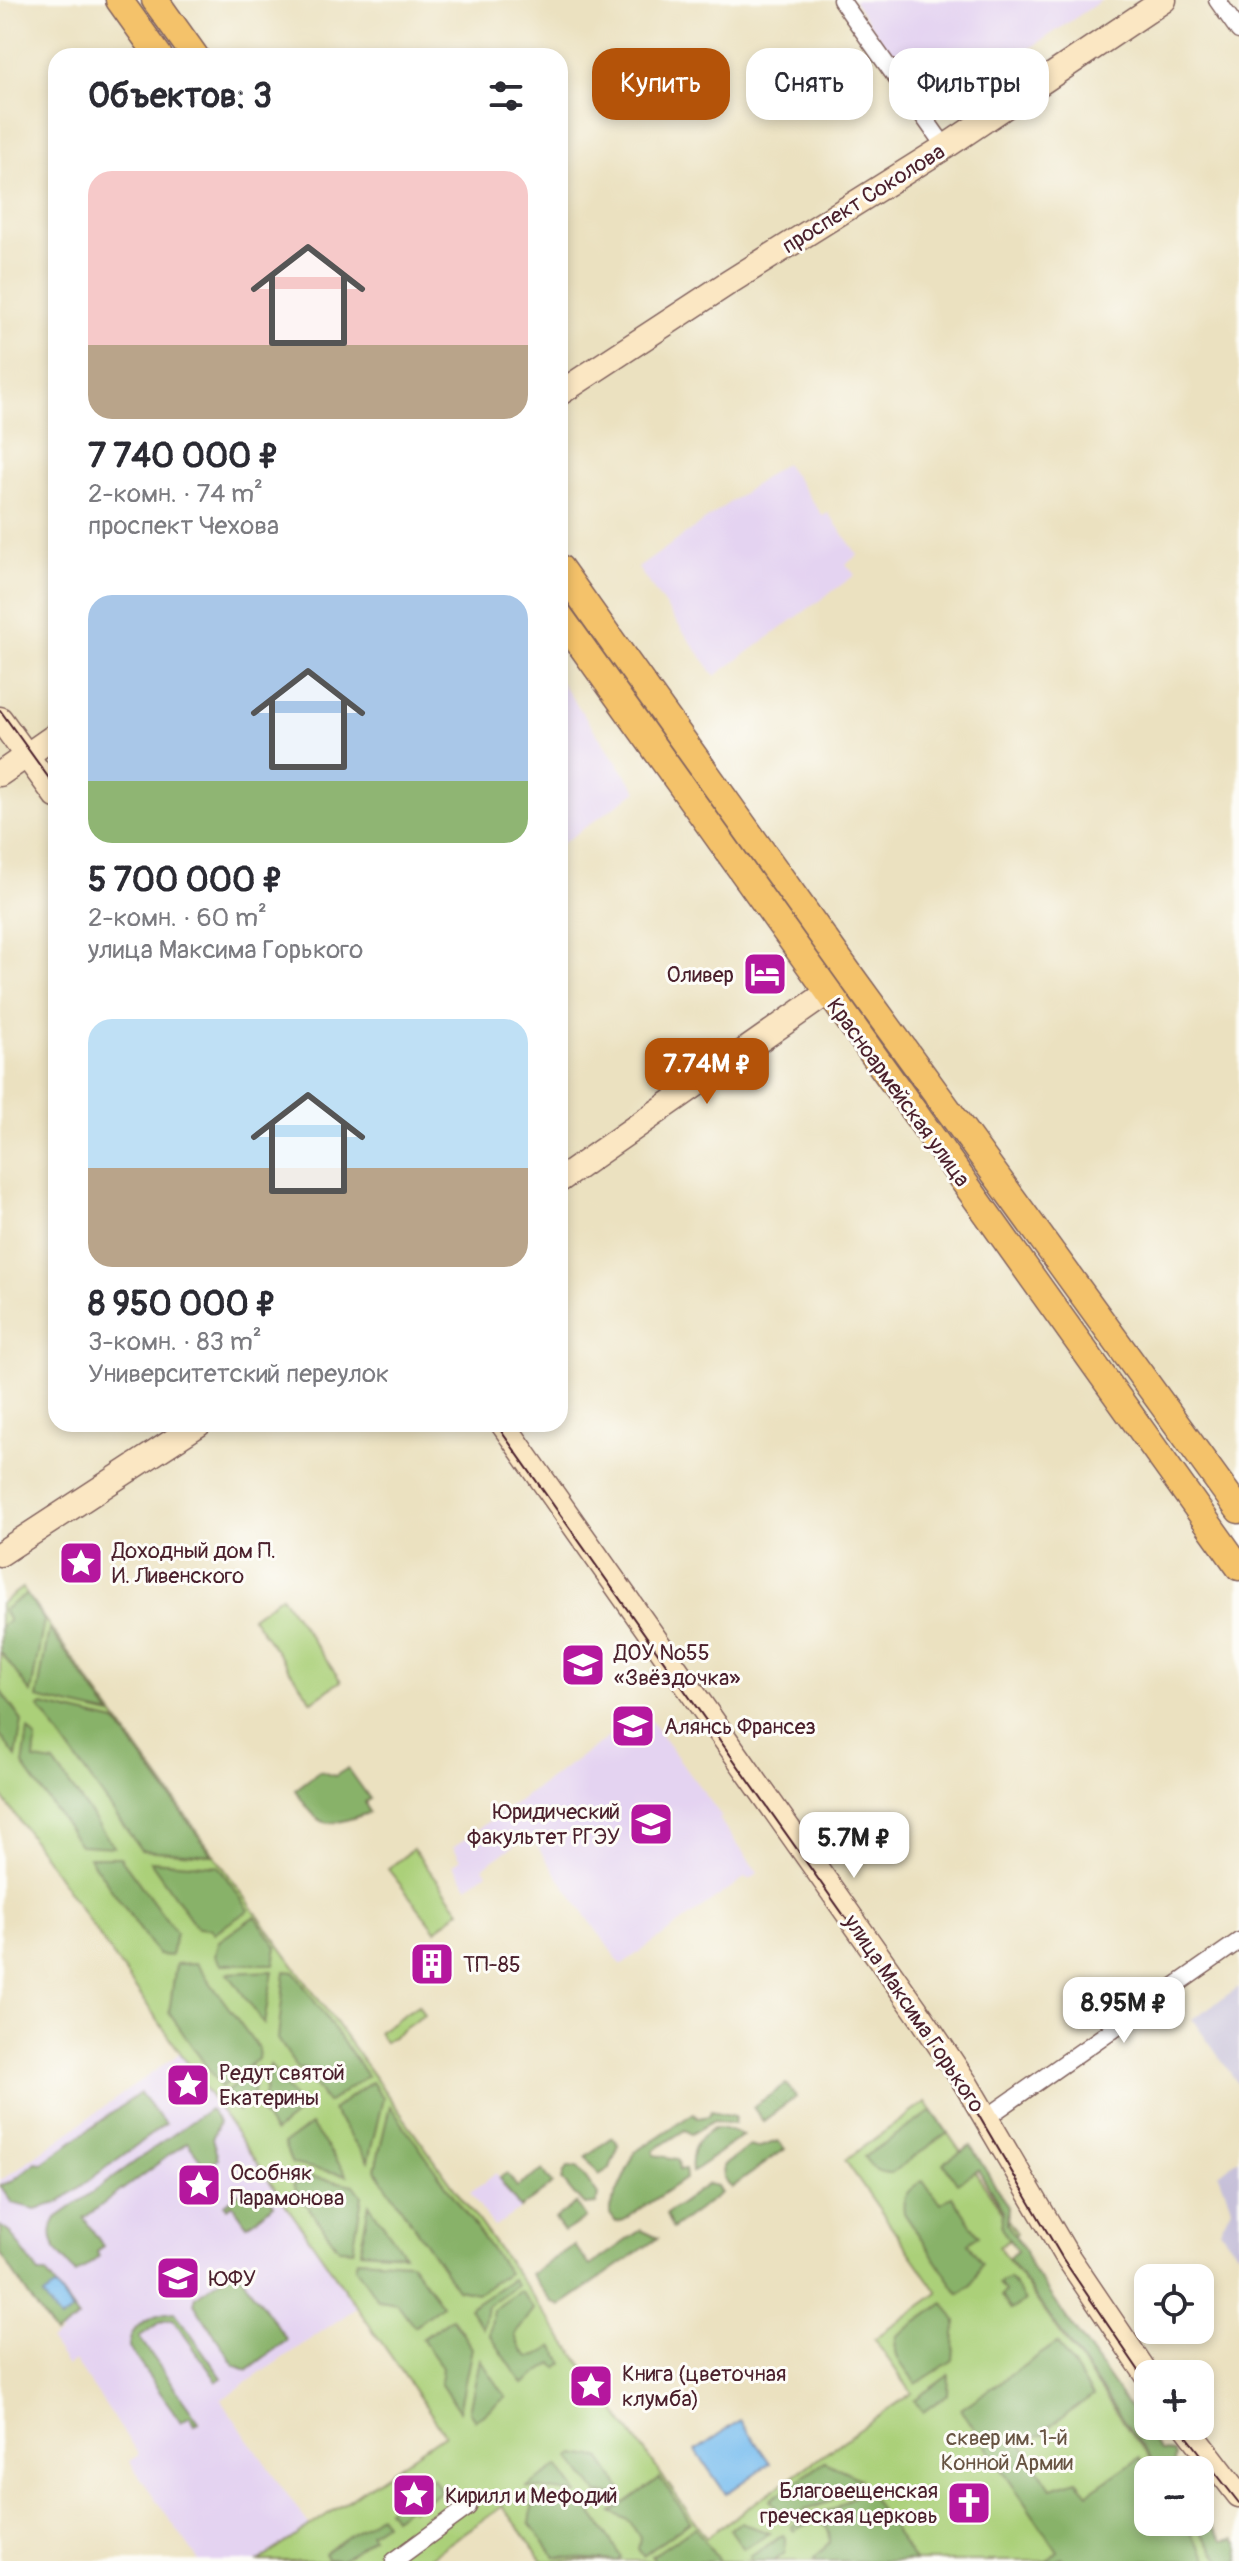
<!DOCTYPE html>
<html lang="ru">
<head>
<meta charset="utf-8">
<style>
	:root { --surface:#fff; --page:#f7f7f7; --text:#2b2b33; --muted:#7c7c81; --accent:#b45309 }
	body { margin:0; font-family:Pangolin,sans-serif; background:var(--page); color:var(--text); height:100vh; display:flex; flex-direction:column; font-size:30px; white-space:nowrap }
	* { box-sizing:border-box; margin:0 }
	p { font-size:26px; color:var(--muted) }
	.icon { flex:none; width:44px; height:44px; fill:none; stroke:currentColor; stroke-width:2; stroke-linecap:round; stroke-linejoin:round }
	.map { position:relative; flex:1; overflow:hidden }
	.panel { position:absolute; left:48px; top:48px; width:520px; height:1384px; display:flex; flex-direction:column; background:var(--surface); border-radius:24px; box-shadow:0 4px 12px #0003 }
	.panel>* { flex:none }
	.hud { position:absolute; left:592px; top:48px; width:526px; height:72px; display:flex; gap:16px }
	.controls { position:absolute; left:1134px; top:2264px; display:grid; gap:16px }
	.controls a { display:grid; place-items:center; width:80px; height:80px; border-radius:16px; background:var(--surface); box-shadow:0 4px 12px #0003; font-size:40px }
	.price { position:absolute; translate:-50% -68px; padding:0 18px; border-radius:16px; background:#fff; color:#222; font-size:26px; line-height:52px; filter:drop-shadow(0 2px 4px #0008) }
	.price::after { content:''; position:absolute; left:50%; top:48px; width:24px; height:18px; margin-left:-12px; background:inherit; clip-path:polygon(0 0,100% 0,50% 100%) }
	.price.active { background:var(--accent); color:#fff }
	ul { padding:0; list-style:none }
	li { display:grid; align-content:center; gap:16px; height:424px; padding:0 40px }
	li span { display:grid; place-items:center; height:248px; border-radius:24px; color:#555 }
	li>.icon { margin-inline-start:auto }
	span .icon { width:144px; height:144px; fill:#fffc; stroke-width:1 }
	li b { font-size:34px }
	h2 { display:flex; justify-content:space-between; align-items:center; height:96px; padding:0 40px; font-size:34px }
	.chip { padding:0 28px; border-radius:24px; background:var(--surface); box-shadow:0 4px 12px #0003; font-size:28px; line-height:72px }
	.chip.active { background:var(--accent); color:#fff }
	.map>svg:first-child { display:block }
	.built { fill:#e4d3f1 }
	.industrial { fill:#c6c0d9 }
	.green { fill:#abd079; stroke:#7a7852; stroke-width:2 }
	.forest { fill:#88b269; stroke:#69684a; stroke-width:2 }
	.water { fill:#78bdef; stroke:#616e8d; stroke-width:2 }
	.lines { fill:none; stroke-linecap:round; stroke-linejoin:round }
	.street-casing { stroke:#82635f; stroke-width:19 }
	.secondary-casing { stroke:#82635f; stroke-width:27 }
	.primary-casing { stroke:#82635f; stroke-width:29 }
	.street { stroke:#fff; stroke-width:16 }
	.secondary { stroke:#fbe7c3; stroke-width:24 }
	.primary { stroke:#f4c26a; stroke-width:26 }
	.tram { stroke:#4a1f2b; stroke-width:2 }
	.labels { text-anchor:middle; stroke-width:6; stroke-linejoin:round; paint-order:stroke }
	.street-label { font-size:22px; fill:#4a1f2b; stroke:#fdfcf7 }
	.poi-label { font-size:22px; fill:#4a1f2b; stroke:#fdfcf7; text-anchor:start }
	.park-label { font-size:22px; fill:#675442; stroke:#fdfcf7 }
</style>
</head>
<body>
<div class="map">
<svg width="1239" height="2561" viewBox="0 0 1239 2561">
	<rect width="100%" height="100%" fill="#fdfcf7"/>
	<filter id="ink" filterUnits="userSpaceOnUse"><feTurbulence type="fractalNoise" baseFrequency=".0125" numOctaves="2"/><feDisplacementMap in="SourceGraphic" scale="16" xChannelSelector="R" yChannelSelector="G"/><feConvolveMatrix kernelMatrix="1 2 1 2 8 2 1 2 1" color-interpolation-filters="sRGB"/></filter>
	<filter id="wash" filterUnits="userSpaceOnUse"><feTurbulence type="fractalNoise" baseFrequency=".006" numOctaves="4" result="noise"/><feDisplacementMap in="SourceGraphic" scale="32" xChannelSelector="R" yChannelSelector="G"/><feGaussianBlur stdDeviation="1.8" result="paint"/><feColorMatrix in="noise" values="0 0 0 0 0 0 0 0 0 0 0 0 0 0 0 0 0 1.4 0 .05"/><feComposite in="paint" operator="in"/></filter>
	<g filter="url(#wash)">
		<rect width="100%" height="100%" fill="#ebe1c0"/>
		<!-- built -->
		<g class="built">
			<path d="M853,0H1102L932,114Z"/>
			<path d="M785,463L823,516L828,513L858,555L846,564L855,575L715,676L638,568Z"/>
			<path d="M560,681L637,791L560,845Z"/>
			<path d="M644,1712L722,1817L719,1819L758,1873L749,1880L746,1877L621,1965L529,1835L483,1867L487,1872L468,1886L453,1865L461,1859L453,1847Z"/>
			<path d="M180,2053L356,2308L221,2400L310,2527L259,2561H199L129,2461L139,2455L75,2361L67,2366L50,2341L61,2334L0,2248V2181Z"/>
			<path d="M496,2173L520,2209L494,2227L470,2192Z"/>
		</g>
		<!-- industrial -->
		<g class="industrial">
			<path d="M1239,1987V2085L1192,2019Z"/>
			<path d="M1239,2158V2250L1237,2252L1220,2230L1231,2207L1219,2174Z"/>
		</g>
		<!-- green -->
		<g class="green">
			<path d="M22,1588L590,2376L599,2378L598,2386L706,2537L912,2393L874,2339L938,2293L845,2160L926,2102L1017,2233L999,2247L1157,2470H1148V2522H1194L1222,2561H543L503,2506L424,2561H259L445,2434L0,1793V1604Z"/>
			<path d="M281,1596L341,1681L312,1701L252,1617Z"/>
			<path d="M413,1849L460,1910L436,1930L388,1869Z"/>
			<path d="M418,2005L424,2015L385,2042L378,2032Z"/>
		</g>
		<!-- forest -->
		<g class="forest">
			<path d="M26,1594L44,1620L31,1693L0,1651V1627L9,1621L3,1610Z"/>
			<path d="M49,1629L111,1715L37,1698Z"/>
			<path d="M0,1690L22,1721L16,1757L0,1735Z"/>
			<path d="M43,1705L116,1722L212,1855L141,1850L39,1707Z"/>
			<path d="M28,1730L36,1739L34,1760L54,1763L114,1847L80,1845L23,1765Z"/>
			<path d="M348,1768L370,1799L365,1802L369,1813C323,1827 323,1831 295,1790L320,1771L335,1776Z"/>
			<path d="M89,1857H120L176,1933L171,1956L158,1955Z"/>
			<path d="M150,1861L218,1866L249,1910L214,1933L211,1929L197,1928Z"/>
			<path d="M255,1916L277,1947L274,1964H221L215,1955L219,1941Z"/>
			<path d="M196,1963L259,2049L258,2059L221,2087L169,2013L176,1964Z"/>
			<path d="M273,1971L264,2024L228,1973Z"/>
			<path d="M285,1971L294,1972L367,2076L327,2103L304,2069H298L278,2039Z"/>
			<path d="M270,2065L302,2110L274,2132L261,2113Z"/>
			<path d="M257,2068L251,2102L238,2111L225,2093Z"/>
			<path d="M372,2082L383,2098L368,2161L332,2110Z"/>
			<path d="M786,2084L796,2097L763,2121L753,2107Z"/>
			<path d="M140,2093L165,2124L58,2203L35,2209L12,2203L0,2185L11,2182L36,2162L42,2163Z"/>
			<path d="M390,2106L508,2273L477,2293L457,2289L375,2169Z"/>
			<path d="M209,2109L219,2122L212,2139L218,2158L201,2170L198,2167L203,2163L187,2142L84,2218L103,2246L97,2252L99,2257L76,2274C62,2257 42,2240 56,2218Z"/>
			<path d="M711,2111L735,2116L734,2124L714,2121L691,2134L685,2130L654,2150V2155L678,2159L679,2170L685,2169L686,2178L624,2220L616,2222L610,2214V2208L635,2152L694,2113L698,2118L709,2116Z"/>
			<path d="M932,2111L948,2133L891,2173C878,2173 871,2167 864,2157Z"/>
			<path d="M311,2125L347,2175L292,2164L284,2144Z"/>
			<path d="M714,2128H721L743,2135L692,2172C690,2152 695,2138 714,2128Z"/>
			<path d="M613,2137L619,2145L610,2168L599,2175L586,2156Z"/>
			<path d="M778,2141L785,2149L731,2188L724,2177L723,2166L750,2146L757,2148Z"/>
			<path d="M971,2146L1008,2207L1007,2224L1024,2249L1032,2269L1160,2451L1173,2452L1175,2456L1173,2470H1158L1008,2258L1017,2251L1001,2228L1003,2211L978,2170L957,2183L944,2163Z"/>
			<path d="M568,2167H578L598,2195L596,2204L585,2205L578,2197L575,2196L562,2180L564,2172Z"/>
			<path d="M543,2170L553,2184L520,2208L499,2178L507,2173L517,2187Z"/>
			<path d="M306,2176L354,2185L362,2196L353,2250L339,2249L293,2186Z"/>
			<path d="M923,2180L940,2204L952,2196L979,2236L968,2243L982,2263L972,2285L959,2294L904,2213C901,2195 909,2189 923,2180Z"/>
			<path d="M708,2184L717,2186L721,2193L672,2229L666,2214Z"/>
			<path d="M242,2191L251,2196L265,2192L274,2205L247,2225L232,2204L227,2208L225,2204Z"/>
			<path d="M576,2203L586,2218L564,2232L555,2219Z"/>
			<path d="M369,2204L404,2254L360,2251Z"/>
			<path d="M0,2226L10,2233L39,2273H46L79,2318L55,2335L0,2253Z"/>
			<path d="M641,2230L658,2238L560,2306L551,2301L531,2274L574,2245L590,2266Z"/>
			<path d="M357,2259L410,2262L442,2305L414,2326L397,2303L378,2300L355,2267Z"/>
			<path d="M236,2269L287,2340L247,2370L234,2365L194,2303L196,2296Z"/>
			<path d="M1009,2278L1025,2300L1011,2310L1001,2296L1005,2292L999,2284Z"/>
			<path d="M512,2279L516,2285L487,2306L483,2328L469,2308Z"/>
			<path d="M520,2291L534,2309L515,2335C524,2360 532,2364 553,2346L564,2363L557,2368L553,2363L523,2384L490,2335L493,2310Z"/>
			<path d="M944,2303L956,2321L953,2360L916,2384C906,2370 890,2355 897,2336Z"/>
			<path d="M175,2312L222,2378L217,2381L173,2319L160,2322L139,2337L199,2422L195,2425L190,2416L181,2422L129,2348C129,2324 154,2313 175,2312Z"/>
			<path d="M452,2318L472,2348L459,2411L440,2383L442,2367L422,2339Z"/>
			<path d="M1057,2343L1093,2396L1043,2431L1045,2435L1018,2438L1051,2488L1077,2480L1088,2493L1139,2458L1148,2471V2522H1183L1210,2561H1065L1062,2558L1056,2561H1046L1058,2552L961,2409Z"/>
			<path d="M480,2359L506,2397L475,2420L469,2411Z"/>
			<path d="M949,2375L948,2394L923,2412L914,2400Z"/>
			<path d="M575,2454L600,2458L622,2490L615,2495L598,2494L570,2457Z"/>
			<path d="M825,2462L860,2478L829,2502L803,2511L787,2523L770,2500Z"/>
			<path d="M558,2466L578,2494L527,2487Z"/>
			<path d="M433,2478L441,2491L412,2510L409,2507L393,2518L387,2509Z"/>
			<path d="M660,2478L690,2521L643,2556L638,2549L640,2537L628,2520L612,2512Z"/>
			<path d="M865,2488L915,2561H816L814,2558L830,2543C830,2514 811,2520 794,2531L791,2527L807,2516L834,2509Z"/>
			<path d="M534,2496L585,2504L622,2557L618,2561L555,2557L530,2523Z"/>
			<path d="M1200,2508L1223,2541L1235,2539L1239,2544V2561H1222L1194,2522H1200Z"/>
			<path d="M379,2515L385,2523L370,2533L373,2537L341,2560L327,2559L324,2553Z"/>
			<path d="M740,2523L770,2533L744,2549L730,2529Z"/>
			<path d="M695,2527L719,2561H655L652,2556Z"/>
			<path d="M783,2535L785,2538V2553L774,2561H752L750,2557Z"/>
		</g>
		<!-- water -->
		<g class="water">
			<path d="M56,2287L72,2311L60,2320L43,2296Z"/>
			<path d="M740,2420L770,2463L726,2494L696,2451Z"/>
		</g>
	</g>
	<g filter="url(#ink)">
		<g class="lines">
			<!-- street casing -->
			<g class="street-casing">
				<g id="street">
					<path d="M841,0L945,147"/>
					<path d="M1217,0L1239,31"/>
					<path d="M986,2118L1239,1941"/>
					<path d="M394,2561L468,2507"/>
				</g>
			</g>
			<!-- secondary casing -->
			<g class="secondary-casing">
				<g id="secondary">
					<path d="M560,393L728,283L945,147L1164,0"/>
					<path d="M0,719L56,796"/>
					<path d="M0,774L56,735"/>
					<path d="M560,1180L827,993"/>
					<path d="M503,1424L921,2017L966,2084L1067,2256L1148,2376"/>
					<path d="M0,1554L199,1424"/>
					<path d="M1186,2426L1239,2495"/>
				</g>
			</g>
			<!-- primary casing -->
			<g class="primary-casing">
				<g id="primary">
					<path d="M119,0L159,56"/>
					<path d="M155,0L195,56"/>
					<path d="M560,568L851,976L1239,1510"/>
					<path d="M560,616L1239,1567"/>
				</g>
			</g>
			<!-- street -->
			<use href="#street" class="street"/>
			<!-- secondary -->
			<use href="#secondary" class="secondary"/>
			<!-- primary -->
			<use href="#primary" class="primary"/>
			<!-- tram -->
			<g class="tram">
				<path d="M0,710L56,788"/>
				<path d="M496,1424L918,2020L962,2087L1063,2259L1148,2384"/>
				<path d="M1179,2426L1239,2503"/>
			</g>
		</g>
	</g>
	<!-- icons -->
	<defs>
		<g id="hotel-square" transform="scale(2.3)"><rect x="-9" y="-9" width="18" height="18" rx="4" fill="#b5179e" stroke="#fdfcf7"/><path d="M-6-4.5h1.5V1H6V5H4.5V3h-9V5H-6ZM-4 0a1.8 1.8 0 1 1 3.6 0ZM.5 0V-2.5h3Q6-2.5 6 0Z" fill="#fff"/></g>
		<g id="sight-square" transform="scale(2.3)"><rect x="-9" y="-9" width="18" height="18" rx="4" fill="#b5179e" stroke="#fdfcf7"/><path d="M0-6L1.8-2.2L6-1.7L2.9 1.2L3.7 5.4L0 3.3L-3.7 5.4L-2.9 1.2L-6-1.7L-1.8-2.2Z" fill="#fff"/></g>
		<g id="school-square" transform="scale(2.3)"><rect x="-9" y="-9" width="18" height="18" rx="4" fill="#b5179e" stroke="#fdfcf7"/><path d="M0-5L7-2L0 1L-7-2ZM-4 1L0 2.5L4 1V4Q0 6-4 4Z" fill="#fff"/></g>
		<g id="university-square" transform="scale(2.3)"><rect x="-9" y="-9" width="18" height="18" rx="4" fill="#b5179e" stroke="#fdfcf7"/><path d="M0-5L7-2L0 1L-7-2ZM-4 1L0 2.5L4 1V4Q0 6-4 4Z" fill="#fff"/></g>
		<g id="building-square" transform="scale(2.3)"><rect x="-9" y="-9" width="18" height="18" rx="4" fill="#b5179e" stroke="#fdfcf7"/><path d="M-4-6H4V6H1V3H-1V6H-4ZM-2.5-4.3h1.7v1.8h-1.7ZM.8-4.3h1.7v1.8H.8ZM-2.5-1h1.7V.8h-1.7ZM.8-1h1.7V.8H.8Z" fill="#fff"/></g>
		<g id="church-square" transform="scale(2.3)"><rect x="-9" y="-9" width="18" height="18" rx="4" fill="#b5179e" stroke="#fdfcf7"/><path d="M-1.2-6h2.4v3.5h3.3v2.4h-3.3V6h-2.4V-.1h-3.3v-2.4h3.3Z" fill="#fff"/></g>
	</defs>
	<g fill-rule="evenodd">
		<use href="#hotel-square" x="765" y="974"/>
		<use href="#sight-square" x="81" y="1563"/>
		<use href="#school-square" x="583" y="1665"/>
		<use href="#school-square" x="633" y="1726"/>
		<use href="#university-square" x="651" y="1824"/>
		<use href="#building-square" x="432" y="1964"/>
		<use href="#sight-square" x="188" y="2085"/>
		<use href="#sight-square" x="199" y="2185"/>
		<use href="#university-square" x="178" y="2278"/>
		<use href="#sight-square" x="591" y="2386"/>
		<use href="#sight-square" x="414" y="2495"/>
		<use href="#church-square" x="969" y="2503"/>
	</g>
	<g class="labels">
		<!-- street labels -->
		<g class="street-label">
			<text transform="translate(863 198) rotate(-32)" y="8">проспект Соколова</text>
			<text transform="translate(899 1092) rotate(54)" y="8">Красноармейская улица</text>
			<text transform="translate(915 2013) rotate(56)" y="8">улица Максима Горького</text>
		</g>
		<!-- poi labels -->
		<g class="poi-label">
			<text x="734" y="982" text-anchor="end">Оливер</text>
			<text x="112" y="1558">Доходный дом П.<tspan x="112" dy="25">И. Ливенского</tspan></text>
			<text x="614" y="1660">ДОУ №55<tspan x="614" dy="25">«Звёздочка»</tspan></text>
			<text x="664" y="1734">Алянсь Франсез</text>
			<text x="620" y="1819" text-anchor="end">Юридический<tspan x="620" dy="25">факультет РГЭУ</tspan></text>
			<text x="463" y="1972">ТП-85</text>
			<text x="219" y="2080">Редут святой<tspan x="219" dy="25">Екатерины</tspan></text>
			<text x="230" y="2180">Особняк<tspan x="230" dy="25">Парамонова</tspan></text>
			<text x="209" y="2286">ЮФУ</text>
			<text x="622" y="2381">Книга (цветочная<tspan x="622" dy="25">клумба)</tspan></text>
			<text x="938" y="2498" text-anchor="end">Благовещенская<tspan x="938" dy="25">греческая церковь</tspan></text>
			<text x="445" y="2503">Кирилл и Мефодий</text>
		</g>
		<!-- park labels -->
		<g class="park-label">
			<text x="1007" y="2445">сквер им. 1-й<tspan x="1007" dy="25">Конной Армии</tspan></text>
		</g>
	</g>
</svg>
<div class="controls">
<a><svg class="icon" aria-label="locate" viewBox="0 0 24 24"><circle cx="12" cy="12" r="6"/><path d="M12 2v4M12 18v4M2 12h4M18 12h4"/></svg></a>
<a>+</a>
<a>−</a>
</div>
<b class="price active" style="left:707px;top:1106px">7.74M ₽</b>
<b class="price" style="left:854px;top:1880px">5.7M ₽</b>
<b class="price" style="left:1124px;top:2045px">8.95M ₽</b>
<div class="hud">
<a class="chip active">Купить</a>
<a class="chip">Снять</a>
<a class="chip">Фильтры</a>
</div>
<section class="panel">
<h2>Объектов: 3<svg class="icon" aria-label="filters" viewBox="0 0 24 24"><path d="M4 7h16M4 17h16"/><circle cx="9" cy="7" r="2"/><circle cx="15" cy="17" r="2"/></svg></h2>
<ul>
<li><span style="background:linear-gradient(#f6c9c9 70%,#b9a48a 0)"><svg class="icon" aria-label="home" viewBox="0 0 24 24"><path d="M3 11l9-7 9 7M6 9v11h12V9"/></svg></span><div><b>7 740 000 ₽</b><p>2-комн. · 74 m²</p><p>проспект Чехова</p></div></li>
<li><span style="background:linear-gradient(#a9c7e8 75%,#8fb573 0)"><svg class="icon" aria-label="home" viewBox="0 0 24 24"><path d="M3 11l9-7 9 7M6 9v11h12V9"/></svg></span><div><b>5 700 000 ₽</b><p>2-комн. · 60 m²</p><p>улица Максима Горького</p></div></li>
<li><span style="background:linear-gradient(#bfe0f5 60%,#b9a48a 0)"><svg class="icon" aria-label="home" viewBox="0 0 24 24"><path d="M3 11l9-7 9 7M6 9v11h12V9"/></svg></span><div><b>8 950 000 ₽</b><p>3-комн. · 83 m²</p><p>Университетский переулок</p></div></li>
</ul>
</section>
</div>
</body>
</html>
